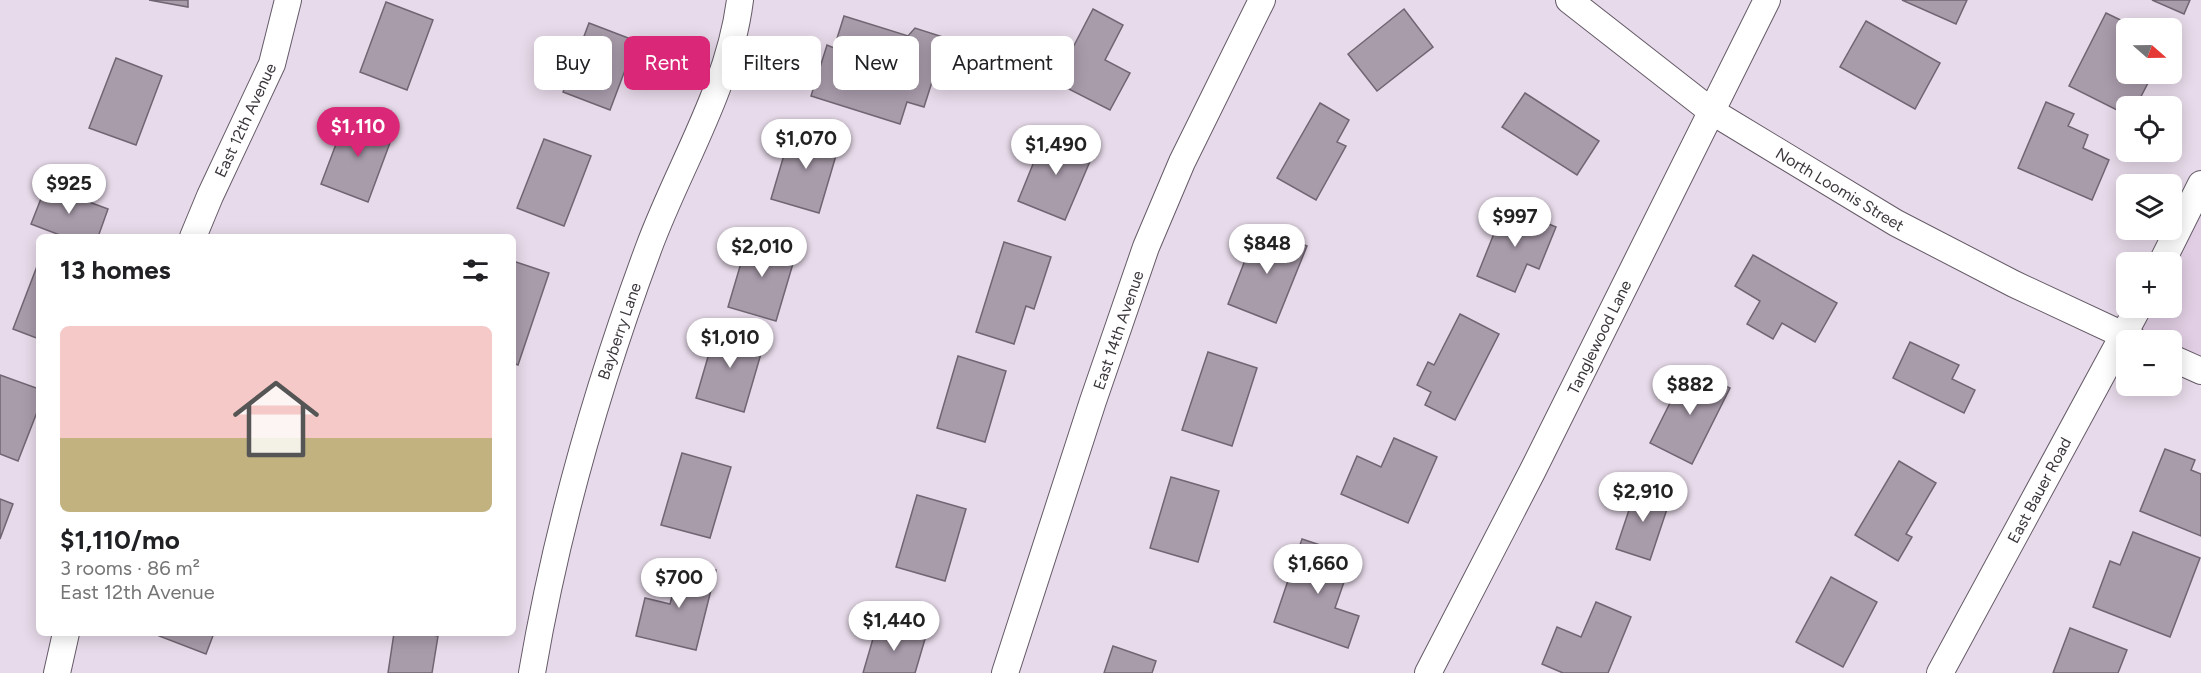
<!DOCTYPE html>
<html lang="en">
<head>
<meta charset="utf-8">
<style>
	:root { --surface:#fff; --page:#f6f6f6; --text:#202124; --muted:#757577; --accent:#db2777 }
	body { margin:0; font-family:Figtree,sans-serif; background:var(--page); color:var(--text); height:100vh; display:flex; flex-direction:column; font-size:22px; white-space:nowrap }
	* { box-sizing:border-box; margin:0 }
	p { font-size:20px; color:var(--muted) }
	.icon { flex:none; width:33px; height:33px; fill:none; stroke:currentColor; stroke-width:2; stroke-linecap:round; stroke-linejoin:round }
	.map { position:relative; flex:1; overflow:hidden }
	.panel { position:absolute; left:36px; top:234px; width:480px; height:402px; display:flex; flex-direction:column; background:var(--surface); border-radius:9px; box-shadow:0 3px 15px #0003 }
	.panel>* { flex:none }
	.top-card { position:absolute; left:534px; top:36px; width:570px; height:54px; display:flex; gap:12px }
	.needle { width:39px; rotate:110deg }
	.tools { position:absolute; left:2116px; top:18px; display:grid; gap:12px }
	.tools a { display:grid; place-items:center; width:66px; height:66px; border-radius:9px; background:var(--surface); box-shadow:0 3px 15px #0003; font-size:30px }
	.price { position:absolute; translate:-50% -51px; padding:0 14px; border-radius:21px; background:#fff; color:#222; font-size:20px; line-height:39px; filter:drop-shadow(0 2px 3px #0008) }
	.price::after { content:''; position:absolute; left:50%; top:36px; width:18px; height:14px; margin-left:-9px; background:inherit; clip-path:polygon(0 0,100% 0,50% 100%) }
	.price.selected { background:var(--accent); color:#fff }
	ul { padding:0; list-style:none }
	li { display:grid; align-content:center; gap:12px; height:318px; padding:0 24px }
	li span { display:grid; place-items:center; height:186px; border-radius:9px; color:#555 }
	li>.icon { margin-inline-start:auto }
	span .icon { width:108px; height:108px; fill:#fffc; stroke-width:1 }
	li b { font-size:26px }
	h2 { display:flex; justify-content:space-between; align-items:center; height:72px; padding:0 24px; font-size:26px }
	.tag { padding:0 21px; border-radius:9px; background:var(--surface); box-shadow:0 3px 15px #0003; font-size:21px; line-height:54px }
	.tag.selected { background:var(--accent); color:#fff }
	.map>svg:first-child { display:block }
	.built { fill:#e1cee4 }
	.building { fill:#a89baa; stroke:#706572; stroke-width:1.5 }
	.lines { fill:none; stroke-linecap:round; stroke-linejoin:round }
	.minor-casing { stroke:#655a67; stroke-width:28 }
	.minor { stroke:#fff; stroke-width:26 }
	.labels { text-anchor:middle; stroke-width:5; stroke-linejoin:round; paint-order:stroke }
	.street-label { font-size:16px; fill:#3c373d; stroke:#fff }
</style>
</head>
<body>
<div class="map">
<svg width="2201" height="673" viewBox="0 0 2201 673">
	<rect width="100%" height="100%" fill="#e7daea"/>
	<!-- built -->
	<path class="built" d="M2201,190V360L2172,348V340H2153L2128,330L2140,308H2172V262Z"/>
	<!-- building -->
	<g class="building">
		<path d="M149,0H188V7Z"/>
		<path d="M1902,0H1967L1956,24Z"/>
		<path d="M2152,0H2190L2184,14Z"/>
		<path d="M386,2L433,20L407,90L360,72Z"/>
		<path d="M1093,9L1123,25L1105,60L1130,73L1110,110L1055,82Z"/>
		<path d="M1404,9L1433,47L1377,91L1348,54Z"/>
		<path d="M2106,13L2137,28H2127V62L2124,68L2127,70V74H2134L2149,81L2136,106H2127V115L2069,86Z"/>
		<path d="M844,16L908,36L915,28L946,38L924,107L907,102L900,124L811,96L827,45L834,48Z"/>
		<path d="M1866,21L1940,63L1915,109L1840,67Z"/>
		<path d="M589,23L636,41L610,110L563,92Z"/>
		<path d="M116,58L162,76L136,145L89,128Z"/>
		<path d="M1525,93L1599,141L1577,175L1502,127Z"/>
		<path d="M2046,102L2074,114L2068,126L2088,135L2083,148L2109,160L2092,200L2018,168Z"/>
		<path d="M1320,103L1349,120L1337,142L1346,146L1316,200L1277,178Z"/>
		<path d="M347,115L394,132L368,202L321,184Z"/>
		<path d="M792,128L840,142L819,213L771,199Z"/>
		<path d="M1046,132L1094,152L1065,220L1018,201Z"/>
		<path d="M544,139L591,156L564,226L517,208Z"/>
		<path d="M46,186L108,209L98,237H65L31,224Z"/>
		<path d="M1505,206L1556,227L1539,269L1527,264L1515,292L1477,276Z"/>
		<path d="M1258,227L1307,246L1276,323L1228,304Z"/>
		<path d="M749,236L797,250L776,321L728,307Z"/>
		<path d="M1004,242L1051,257L1034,309L1026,306L1014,344L976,332Z"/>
		<path d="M1753,255L1837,303L1815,342L1782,323L1773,339L1747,324L1760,301L1735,286Z"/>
		<path d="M39,261V339L13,329Z"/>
		<path d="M513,261L549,273L518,365L513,363Z"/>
		<path d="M1460,314L1499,334L1455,420L1425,405L1431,392L1417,385L1428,362L1434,365Z"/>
		<path d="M717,326L765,340L744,412L696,398Z"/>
		<path d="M1910,342L1959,365L1952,379L1975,390L1964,413L1893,378Z"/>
		<path d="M1208,352L1257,368L1232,446L1182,430Z"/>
		<path d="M958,356L1006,371L985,442L937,428Z"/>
		<path d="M1688,367L1730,388L1692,464L1650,443Z"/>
		<path d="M0,375L39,389V407L18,461L0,454Z"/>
		<path d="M1394,438L1437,457L1408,523L1341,494L1357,456L1381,467Z"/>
		<path d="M2165,449L2195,460L2191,470L2201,474V536L2140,511Z"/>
		<path d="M682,453L731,467L710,538L661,525Z"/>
		<path d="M1899,461L1936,483L1906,534L1912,537L1898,561L1855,535Z"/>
		<path d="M1171,477L1219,491L1198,562L1150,548Z"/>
		<path d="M1637,486L1671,497L1650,560L1616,549Z"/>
		<path d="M917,495L966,509L945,581L896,567Z"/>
		<path d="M0,499L13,504L0,539Z"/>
		<path d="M2133,532L2200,558L2170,637L2093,607L2110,561L2120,565Z"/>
		<path d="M1302,539L1353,556L1335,608L1359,616L1348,648L1274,622Z"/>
		<path d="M681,562L716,570L696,650L636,636L645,598L670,604Z"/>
		<path d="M1831,577L1877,602L1843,667L1796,642Z"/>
		<path d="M1596,602L1631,617L1608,673H1563L1542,664L1557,627L1581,637Z"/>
		<path d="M877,625L925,639L915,673H863Z"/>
		<path d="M2070,628L2127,650L2118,673H2053Z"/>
		<path d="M161,633H214L206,654L159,636Z"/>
		<path d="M394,633H420L438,636L432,673H388Z"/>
		<path d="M1113,646L1156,661L1152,673H1104Z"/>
	</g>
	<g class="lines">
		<!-- minor casing -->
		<g class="minor-casing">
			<g id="minor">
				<path d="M1569,0L1711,111L1896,223L2014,284L2134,340"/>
				<path d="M193,237L210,196L272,64L288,0"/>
				<path d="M2162,262L2201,184"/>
				<path d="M2172,358L2201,371"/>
				<path d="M57,673L66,633"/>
				<path d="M532,673C557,526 597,387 649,247C679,166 729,88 740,0"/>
				<path d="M1005,673L1093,401L1146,247L1182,162L1262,0"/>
				<path d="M1428,673L1532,472L1767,0"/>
				<path d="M1940,673L2138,308"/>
			</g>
		</g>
		<!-- minor -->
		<use href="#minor" class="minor"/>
	</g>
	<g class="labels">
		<!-- street labels -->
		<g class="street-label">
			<text transform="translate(245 120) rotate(-65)" y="6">East 12th Avenue</text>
			<text transform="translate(1840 189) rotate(31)" y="6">North Loomis Street</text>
			<text transform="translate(1118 330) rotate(-71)" y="6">East 14th Avenue</text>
			<text transform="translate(619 331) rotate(-71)" y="6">Bayberry Lane</text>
			<text transform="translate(1599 337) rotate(-64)" y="6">Tanglewood Lane</text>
			<text transform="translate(2039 490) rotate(-62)" y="6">East Bauer Road</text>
		</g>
	</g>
</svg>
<div class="tools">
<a><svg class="needle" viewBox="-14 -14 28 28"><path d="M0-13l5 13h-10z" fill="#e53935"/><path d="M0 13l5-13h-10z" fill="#757577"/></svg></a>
<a><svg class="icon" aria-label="locate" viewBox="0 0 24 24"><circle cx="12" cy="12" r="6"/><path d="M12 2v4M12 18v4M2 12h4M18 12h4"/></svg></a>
<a><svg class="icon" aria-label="layers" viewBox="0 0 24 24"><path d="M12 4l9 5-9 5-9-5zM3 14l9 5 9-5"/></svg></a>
<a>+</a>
<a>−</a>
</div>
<b class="price selected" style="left:358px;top:158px">$1,110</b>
<b class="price" style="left:806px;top:170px">$1,070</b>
<b class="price" style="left:1056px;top:176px">$1,490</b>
<b class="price" style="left:69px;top:215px">$925</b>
<b class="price" style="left:1515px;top:248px">$997</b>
<b class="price" style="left:1267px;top:275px">$848</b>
<b class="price" style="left:762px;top:278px">$2,010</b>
<b class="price" style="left:730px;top:369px">$1,010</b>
<b class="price" style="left:1690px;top:416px">$882</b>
<b class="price" style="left:1643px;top:523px">$2,910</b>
<b class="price" style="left:1318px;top:595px">$1,660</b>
<b class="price" style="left:679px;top:609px">$700</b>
<b class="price" style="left:894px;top:652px">$1,440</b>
<div class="top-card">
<a class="tag">Buy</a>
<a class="tag selected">Rent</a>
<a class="tag">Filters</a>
<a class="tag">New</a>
<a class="tag">Apartment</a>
</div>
<section class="panel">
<h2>13 homes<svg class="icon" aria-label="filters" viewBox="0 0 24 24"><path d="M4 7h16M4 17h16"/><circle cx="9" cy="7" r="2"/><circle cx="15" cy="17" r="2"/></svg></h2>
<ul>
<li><span style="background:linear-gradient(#f6c9c9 60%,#c2b280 0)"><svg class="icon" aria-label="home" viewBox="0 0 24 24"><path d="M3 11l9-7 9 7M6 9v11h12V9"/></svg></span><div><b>$1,110/mo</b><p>3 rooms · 86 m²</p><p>East 12th Avenue</p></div></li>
</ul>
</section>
</div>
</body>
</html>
